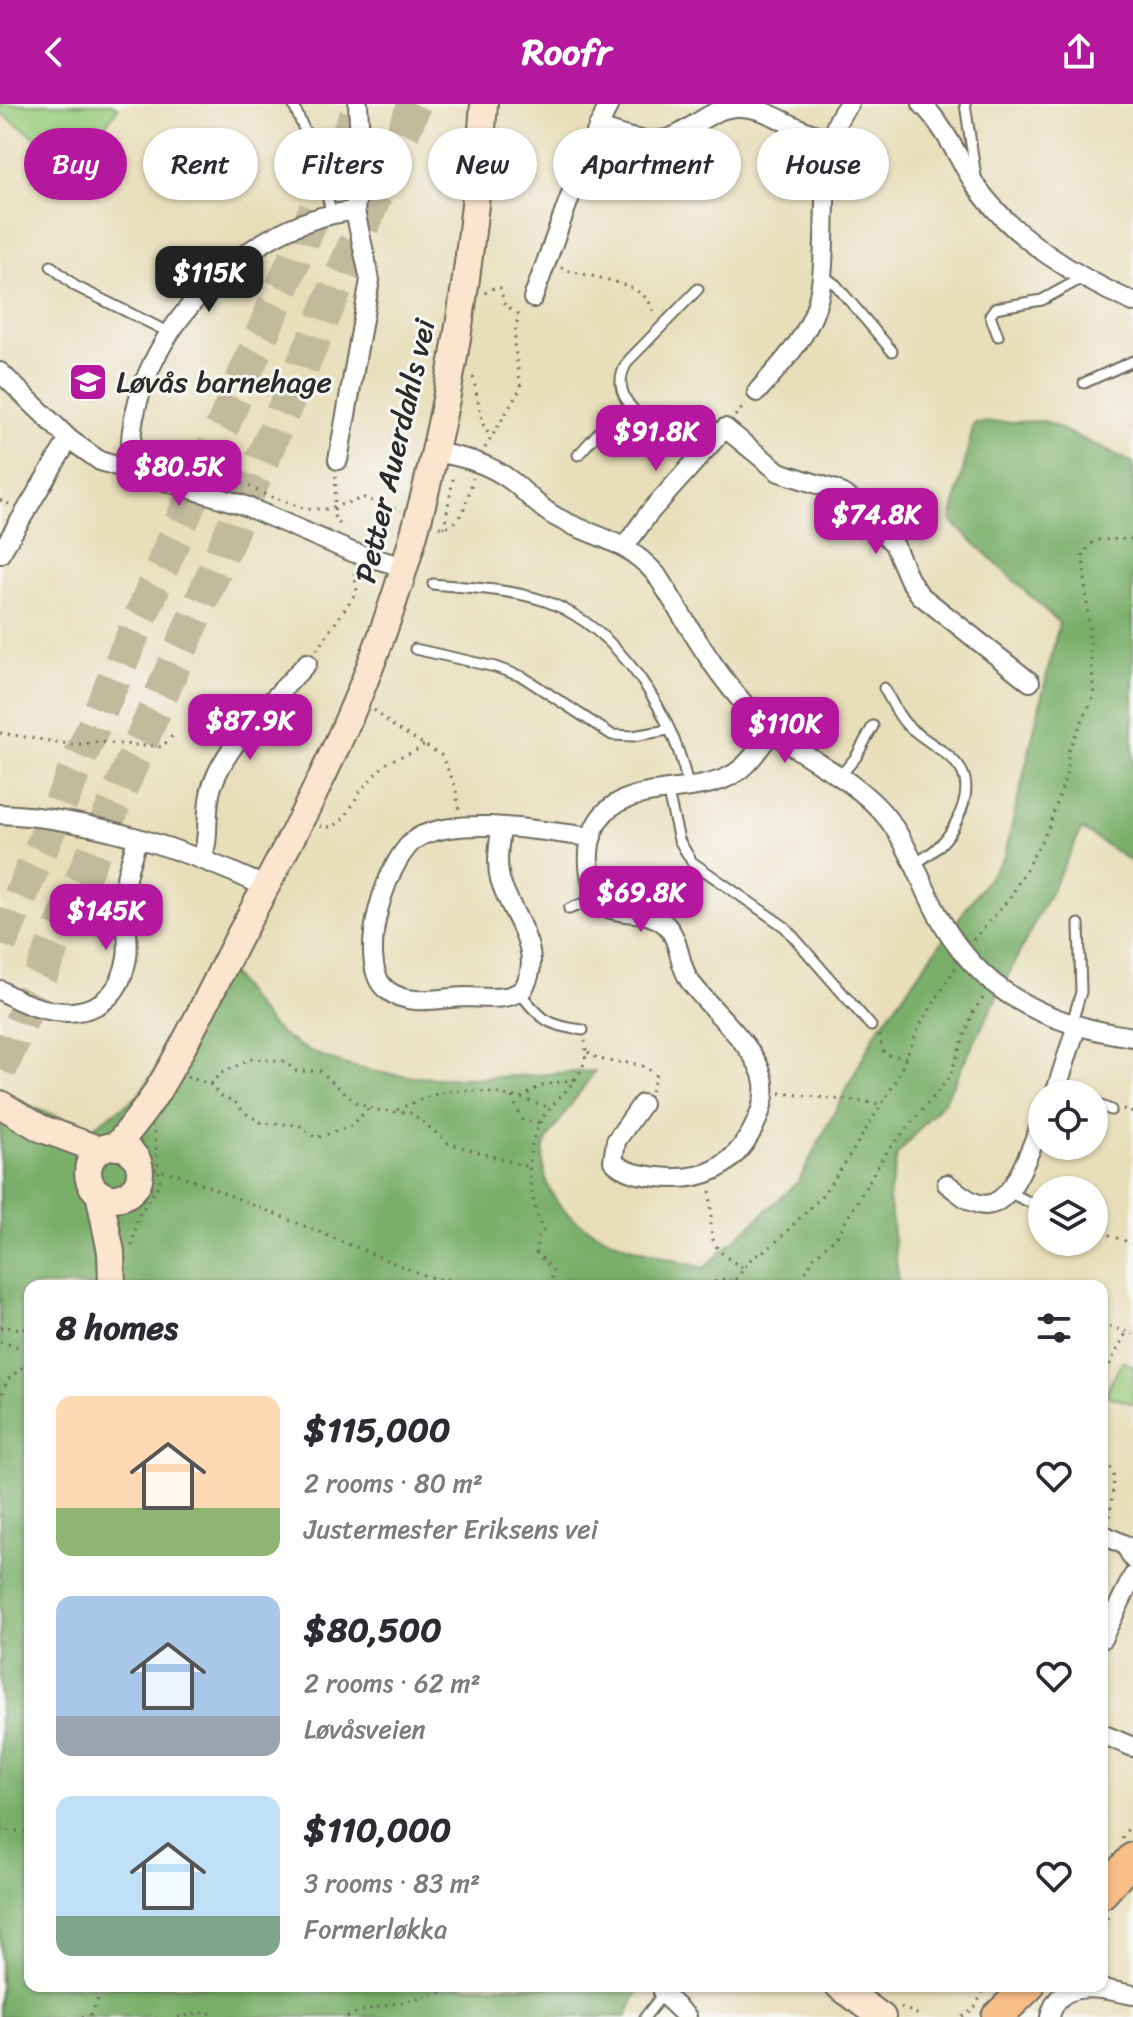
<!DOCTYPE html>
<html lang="en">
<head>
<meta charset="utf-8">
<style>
	:root { --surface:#fff; --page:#f2f2f3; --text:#2b2b33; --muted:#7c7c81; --accent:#b5179e }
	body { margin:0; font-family:Sriracha,sans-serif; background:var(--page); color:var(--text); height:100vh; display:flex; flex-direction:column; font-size:30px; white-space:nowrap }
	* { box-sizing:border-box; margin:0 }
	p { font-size:26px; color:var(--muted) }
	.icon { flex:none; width:44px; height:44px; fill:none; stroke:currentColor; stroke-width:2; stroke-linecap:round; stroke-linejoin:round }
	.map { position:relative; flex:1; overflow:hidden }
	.drawer { position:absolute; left:24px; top:1176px; width:1084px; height:712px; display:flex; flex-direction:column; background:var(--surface); border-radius:16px; box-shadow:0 2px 6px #0004 }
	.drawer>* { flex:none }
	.guide { position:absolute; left:24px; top:24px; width:1086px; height:72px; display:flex; gap:16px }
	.buttons { position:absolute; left:1028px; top:976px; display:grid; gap:16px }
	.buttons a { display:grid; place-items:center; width:80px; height:80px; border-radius:50%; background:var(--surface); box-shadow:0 2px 6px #0004; font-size:40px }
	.price { position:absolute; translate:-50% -68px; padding:0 18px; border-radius:16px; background:var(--accent); color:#fff; font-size:26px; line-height:52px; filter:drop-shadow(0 2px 4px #0008) }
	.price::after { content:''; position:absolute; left:50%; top:48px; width:24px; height:18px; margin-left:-12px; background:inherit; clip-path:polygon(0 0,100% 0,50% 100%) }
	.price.active { background:#222; color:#fff }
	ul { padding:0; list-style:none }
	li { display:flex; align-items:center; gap:24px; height:200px; padding:0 32px }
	li span { display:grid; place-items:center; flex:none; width:224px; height:160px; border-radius:16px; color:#555 }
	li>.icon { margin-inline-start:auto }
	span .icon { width:96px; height:96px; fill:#fffc; stroke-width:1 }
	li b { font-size:34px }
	h2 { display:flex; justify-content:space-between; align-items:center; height:96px; padding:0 32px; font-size:34px }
	.chip { padding:0 28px; border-radius:36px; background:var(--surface); box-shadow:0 2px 6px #0004; font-size:28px; line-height:72px }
	.chip.active { background:var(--accent); color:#fff }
	header { display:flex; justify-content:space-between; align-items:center; height:104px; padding:0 32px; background:var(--accent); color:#fff; font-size:36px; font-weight:700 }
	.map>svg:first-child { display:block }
	.green { fill:#99cb7b; stroke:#627b53; stroke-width:2 }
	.forest { fill:#7aaf6b; stroke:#526d4b; stroke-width:2 }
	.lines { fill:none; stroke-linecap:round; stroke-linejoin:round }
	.highway-tunnel { stroke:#c2ba9d; stroke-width:34; stroke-dasharray:34 17; stroke-linecap:butt }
	.lane-casing { stroke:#6d6a5d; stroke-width:13 }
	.street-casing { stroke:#6d6a5d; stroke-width:22 }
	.secondary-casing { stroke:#6d6a5d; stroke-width:30 }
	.primary-casing { stroke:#6d6a5d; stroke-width:34 }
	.path { stroke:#6d6a5d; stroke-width:3; stroke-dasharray:2 6; stroke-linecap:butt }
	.lane { stroke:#fff; stroke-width:9 }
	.street { stroke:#fff; stroke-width:18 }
	.secondary { stroke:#fce5cf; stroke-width:26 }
	.primary { stroke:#f7be87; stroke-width:30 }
	.labels { text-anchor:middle; stroke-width:6; stroke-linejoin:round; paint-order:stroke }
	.poi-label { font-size:30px; fill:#2b2b2b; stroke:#f6f6f2; text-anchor:start }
	.street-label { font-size:30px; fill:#2b2b2b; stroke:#f6f6f2 }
</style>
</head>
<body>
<header><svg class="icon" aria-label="back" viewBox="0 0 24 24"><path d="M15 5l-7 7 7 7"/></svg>Roofr<svg class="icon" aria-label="share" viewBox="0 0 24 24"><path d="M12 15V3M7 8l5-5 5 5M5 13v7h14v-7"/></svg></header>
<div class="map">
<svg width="1133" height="1913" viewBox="0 0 1133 1913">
	<rect width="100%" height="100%" fill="#f6f6f2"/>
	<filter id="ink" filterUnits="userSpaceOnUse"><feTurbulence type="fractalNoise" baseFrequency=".0125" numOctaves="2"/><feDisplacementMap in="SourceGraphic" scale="16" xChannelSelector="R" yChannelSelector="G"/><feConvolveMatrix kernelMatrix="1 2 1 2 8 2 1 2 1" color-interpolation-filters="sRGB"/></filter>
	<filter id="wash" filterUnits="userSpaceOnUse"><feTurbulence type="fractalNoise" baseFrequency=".006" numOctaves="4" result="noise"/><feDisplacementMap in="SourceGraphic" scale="32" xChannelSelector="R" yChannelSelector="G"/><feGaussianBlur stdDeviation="1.8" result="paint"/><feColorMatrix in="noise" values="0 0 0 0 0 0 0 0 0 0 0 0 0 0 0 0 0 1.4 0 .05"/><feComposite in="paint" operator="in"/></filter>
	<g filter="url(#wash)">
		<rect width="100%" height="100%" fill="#e8deba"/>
		<!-- green -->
		<g class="green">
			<path d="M0,0H112L118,4L75,61L0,8Z"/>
			<path d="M1122,1257L1133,1262V1300L1105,1291Z"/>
		</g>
		<!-- forest -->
		<path class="forest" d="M1044,317L1133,359V759L1082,725L945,996L897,1051L889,1093L899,1182H30V1882H641L626,1913H0V985L30,1003L92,1024L137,993L190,917L221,857C238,877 263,918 284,932C373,992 493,972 595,967C587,979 545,1035 544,1043C532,1129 644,1147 704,1164L799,1077L876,928L1005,751L1059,519L951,417L974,319Z"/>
	</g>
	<g filter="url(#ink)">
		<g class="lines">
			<!-- highway-tunnel -->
			<g class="highway-tunnel">
				<path d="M0,840L361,0"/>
				<path d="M0,966L415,0"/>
			</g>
			<!-- lane casing -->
			<g class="lane-casing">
				<g id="lane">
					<path d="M293,0L317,55L332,110"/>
					<path d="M965,0L976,73"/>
					<path d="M51,162L75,182L168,228"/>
					<path d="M823,171L836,181L892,247"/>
					<path d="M698,185L629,256C597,300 669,332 699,353"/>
					<path d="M998,232L990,211L995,204L1042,196L1084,173"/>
					<path d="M1084,279L1133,257"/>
					<path d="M578,351L608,318L629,302"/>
					<path d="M433,480C471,484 512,485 548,498C619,525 675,611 688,683"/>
					<path d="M415,545L495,563L523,573L612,631L633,632L668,626"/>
					<path d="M884,584C891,596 897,611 907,621C942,652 985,659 957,716C948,736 935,749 915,759"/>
					<path d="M841,671L856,653L873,622"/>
					<path d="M667,685L679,736L692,758L785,823L871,922"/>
					<path d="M569,805L596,794"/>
					<path d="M519,888C542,916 548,922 583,926"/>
					<path d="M1071,922L1081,888L1079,820"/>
					<path d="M1060,980L1076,990"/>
					<path d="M1094,999L1111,1006"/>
					<path d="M1010,1089L1042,1104"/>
					<path d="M645,1913L663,1890"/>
				</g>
			</g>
			<!-- street casing -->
			<g class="street-casing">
				<g id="street">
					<path d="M922,0C946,24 958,55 976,82C1013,134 1076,173 1133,198"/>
					<path d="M598,23C625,33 654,45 681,29C698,19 715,4 736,3C765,1 790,24 817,31"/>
					<path d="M533,194L582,60L609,0"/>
					<path d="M0,268L69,335L100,357L243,401L352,448L404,463"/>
					<path d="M757,288C779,262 806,236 816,203C834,148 811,40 849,0"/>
					<path d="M434,348C463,353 489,359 513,378C528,390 539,404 556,413C594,434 624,434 656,470C691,524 721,584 771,626C807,656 850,672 882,708C908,737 919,775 937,809C979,889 1047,921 1133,933"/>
					<path d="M338,356L370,176L355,107L361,52L358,0"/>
					<path d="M132,369C116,251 239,116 355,107"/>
					<path d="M625,442L649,409L725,324L779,368L836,386L849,394L894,440L909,475L920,491L1030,578"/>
					<path d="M0,450L69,335"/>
					<path d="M0,710C90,714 186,745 266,783"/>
					<path d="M501,725C499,741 496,759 500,775C510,811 547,847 523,885C508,898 483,893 464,893C439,894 409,903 387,886C353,861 387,744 423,731C470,712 542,728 592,733"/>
					<path d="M202,756C211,732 204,707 212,682C228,636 275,595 307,559"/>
					<path d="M0,886C46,916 116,924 127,853C130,833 124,816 124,797C123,776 131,756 137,736"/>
					<path d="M1055,990L1076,924"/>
					<path d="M642,1000L616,1037L613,1057C624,1069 642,1071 658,1073C702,1078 731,1066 753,1025C760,1011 766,995 764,979C760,945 708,904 689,876C678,859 680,834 665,820C646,804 622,813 602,801C591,785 588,767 589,748C595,669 683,697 730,672C748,663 760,643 772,627"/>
					<path d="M947,1080C957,1087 967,1097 979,1100C1013,1109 1030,1042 1042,1018"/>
					<path d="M1102,1430L1125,1441L1133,1455"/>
					<path d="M1102,1535L1133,1472"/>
					<path d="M1102,1630L1133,1643"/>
					<path d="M668,1882L663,1890L687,1913"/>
					<path d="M1050,1913C1059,1872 1104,1885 1133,1891"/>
				</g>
			</g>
			<!-- secondary casing -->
			<g class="secondary-casing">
				<g id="secondary">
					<path d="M0,1000L40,1024L100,1046"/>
					<circle cx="114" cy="1068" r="26"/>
					<path d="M116,1043C129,1025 145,1008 156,989C188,938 213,882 241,829C286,745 331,662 366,573C438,392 470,194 484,0"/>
					<path d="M99,1089L111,1148L112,1182"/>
					<path d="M839,1882L882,1913"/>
				</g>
			</g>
			<!-- primary casing -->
			<g class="primary-casing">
				<g id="primary">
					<path d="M1102,1789L1133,1754"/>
					<path d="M997,1913L1029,1882"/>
				</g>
			</g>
			<!-- path -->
			<g class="path">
				<path d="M561,164C588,175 652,175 654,213"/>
				<path d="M485,189L495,183L500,184L505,202L516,207"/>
				<path d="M473,273L483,320L491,334"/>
				<path d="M735,312L746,300"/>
				<path d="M485,344L521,284L514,239L519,203"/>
				<path d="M173,361L218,367L266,391L306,405H326L364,394L401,407"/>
				<path d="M336,372L334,412L343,425"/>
				<path d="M0,396L9,400"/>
				<path d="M439,423C464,424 467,394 473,374"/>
				<path d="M444,424L454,370"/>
				<path d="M317,546L357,487L354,467"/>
				<path d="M374,606L393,622L441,651L455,681L459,706"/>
				<path d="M0,629L75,641L95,638L162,643L173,631"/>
				<path d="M320,722C344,729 351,698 364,683C372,674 381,662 392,656C405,650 414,650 426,639"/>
				<path d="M973,836L1010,794L1048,725L1066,672L1069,645L1094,592L1083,450L1095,436L1133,435"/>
				<path d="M879,931L884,950L907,954"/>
				<path d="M588,948C609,966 637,950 656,972L651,987"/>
				<path d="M187,973L210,980L219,991L235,998L245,1009L262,1019L299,1021L316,1034L351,1022L368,1005"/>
				<path d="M210,980L221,969L252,955L283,957L296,967H320L357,999L375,1006L412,1009L448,1039L528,1063"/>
				<path d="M780,989L883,1000"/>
				<path d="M512,993L522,1016L540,1019"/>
				<path d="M521,994L551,1004"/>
				<path d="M1123,1005L1133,1009"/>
				<path d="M397,1006C447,981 466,984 521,994L540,982L575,975"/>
				<path d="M139,1062L178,1070L428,1173L453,1176L467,1182"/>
				<path d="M710,1087C714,1127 701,1141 742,1163"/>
				<path d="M1094,1125L1133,1140"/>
				<path d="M132,1142L138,1112L160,1079L154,1026"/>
				<path d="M549,1182L554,1167L536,1148L538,1133L543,1127C531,1095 523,1058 537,1025C550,992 593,976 585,937"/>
				<path d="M699,1182L725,1175L747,1182"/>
				<path d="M731,1182L751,1155L774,1140L819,1095L842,1064L896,977L919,923L956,863"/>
				<path d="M798,1182L814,1153L837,1132L883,1053L949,974L974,906L984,893"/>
				<path d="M1102,1220L1133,1230"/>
				<path d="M0,1223L30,1225"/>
				<path d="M0,1238L30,1246"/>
				<path d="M1102,1275L1126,1229"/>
				<path d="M0,1297L7,1276L30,1257"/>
				<path d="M1102,1341L1114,1373L1110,1414"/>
				<path d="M0,1726L30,1728"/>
				<path d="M1122,1734L1133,1717"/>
				<path d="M1102,1821L1110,1810"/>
				<path d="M540,1882H550"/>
				<path d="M901,1903L923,1913"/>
				<path d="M82,1913L90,1911L104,1882"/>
				<path d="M178,1913L208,1908L216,1913"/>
				<path d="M347,1913C381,1897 421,1900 454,1882"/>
				<path d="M962,1913L974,1905L986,1882"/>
			</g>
			<!-- lane -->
			<use href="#lane" class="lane"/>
			<!-- street -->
			<use href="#street" class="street"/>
			<!-- secondary -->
			<use href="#secondary" class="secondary"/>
			<!-- primary -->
			<use href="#primary" class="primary"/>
		</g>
	</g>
	<!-- icons -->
	<defs>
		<g id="school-square" transform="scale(2)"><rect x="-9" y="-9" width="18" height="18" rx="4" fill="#b5179e" stroke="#f6f6f2"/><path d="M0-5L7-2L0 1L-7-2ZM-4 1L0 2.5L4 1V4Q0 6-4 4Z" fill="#fff"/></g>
	</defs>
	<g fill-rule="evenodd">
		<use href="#school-square" x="88" y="278"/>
	</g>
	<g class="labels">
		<!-- poi labels -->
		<g class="poi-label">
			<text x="116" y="288">Løvås barnehage</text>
		</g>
		<!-- street labels -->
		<g class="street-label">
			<text transform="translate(395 347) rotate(-77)" y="10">Petter Auerdahls vei</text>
		</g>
	</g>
</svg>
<div class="buttons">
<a><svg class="icon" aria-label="locate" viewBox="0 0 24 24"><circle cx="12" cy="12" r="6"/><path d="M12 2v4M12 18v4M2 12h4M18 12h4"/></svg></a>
<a><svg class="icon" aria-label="layers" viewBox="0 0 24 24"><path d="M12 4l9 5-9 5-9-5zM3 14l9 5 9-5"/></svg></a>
</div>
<b class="price active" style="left:209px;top:210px">$115K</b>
<b class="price" style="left:656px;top:369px">$91.8K</b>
<b class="price" style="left:179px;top:404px">$80.5K</b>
<b class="price" style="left:876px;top:452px">$74.8K</b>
<b class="price" style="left:250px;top:658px">$87.9K</b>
<b class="price" style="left:785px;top:661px">$110K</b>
<b class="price" style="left:641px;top:830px">$69.8K</b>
<b class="price" style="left:106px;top:848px">$145K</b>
<div class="guide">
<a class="chip active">Buy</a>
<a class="chip">Rent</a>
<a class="chip">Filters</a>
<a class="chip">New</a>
<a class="chip">Apartment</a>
<a class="chip">House</a>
</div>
<section class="drawer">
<h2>8 homes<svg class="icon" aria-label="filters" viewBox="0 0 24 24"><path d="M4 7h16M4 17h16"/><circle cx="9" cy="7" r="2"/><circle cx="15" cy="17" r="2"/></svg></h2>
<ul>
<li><span style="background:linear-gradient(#ffd9b3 70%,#8fb573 0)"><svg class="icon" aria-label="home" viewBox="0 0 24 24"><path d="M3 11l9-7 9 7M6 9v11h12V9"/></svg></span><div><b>$115,000</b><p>2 rooms · 80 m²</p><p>Justermester Eriksens vei</p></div><svg class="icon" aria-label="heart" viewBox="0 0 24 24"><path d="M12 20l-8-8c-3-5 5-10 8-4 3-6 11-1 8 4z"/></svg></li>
<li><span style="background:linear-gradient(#a9c7e8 75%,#9aa5b1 0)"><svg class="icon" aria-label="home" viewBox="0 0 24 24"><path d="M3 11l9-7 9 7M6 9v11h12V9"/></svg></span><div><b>$80,500</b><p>2 rooms · 62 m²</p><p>Løvåsveien</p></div><svg class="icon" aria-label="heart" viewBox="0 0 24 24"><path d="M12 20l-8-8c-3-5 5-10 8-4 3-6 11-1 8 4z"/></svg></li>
<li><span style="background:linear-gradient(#bfe0f5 75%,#7fa58c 0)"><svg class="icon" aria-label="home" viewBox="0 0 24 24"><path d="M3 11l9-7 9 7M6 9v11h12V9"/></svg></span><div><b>$110,000</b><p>3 rooms · 83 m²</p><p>Formerløkka</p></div><svg class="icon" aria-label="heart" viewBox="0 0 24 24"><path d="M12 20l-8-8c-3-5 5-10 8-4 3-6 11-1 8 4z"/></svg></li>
</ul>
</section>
</div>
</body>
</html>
